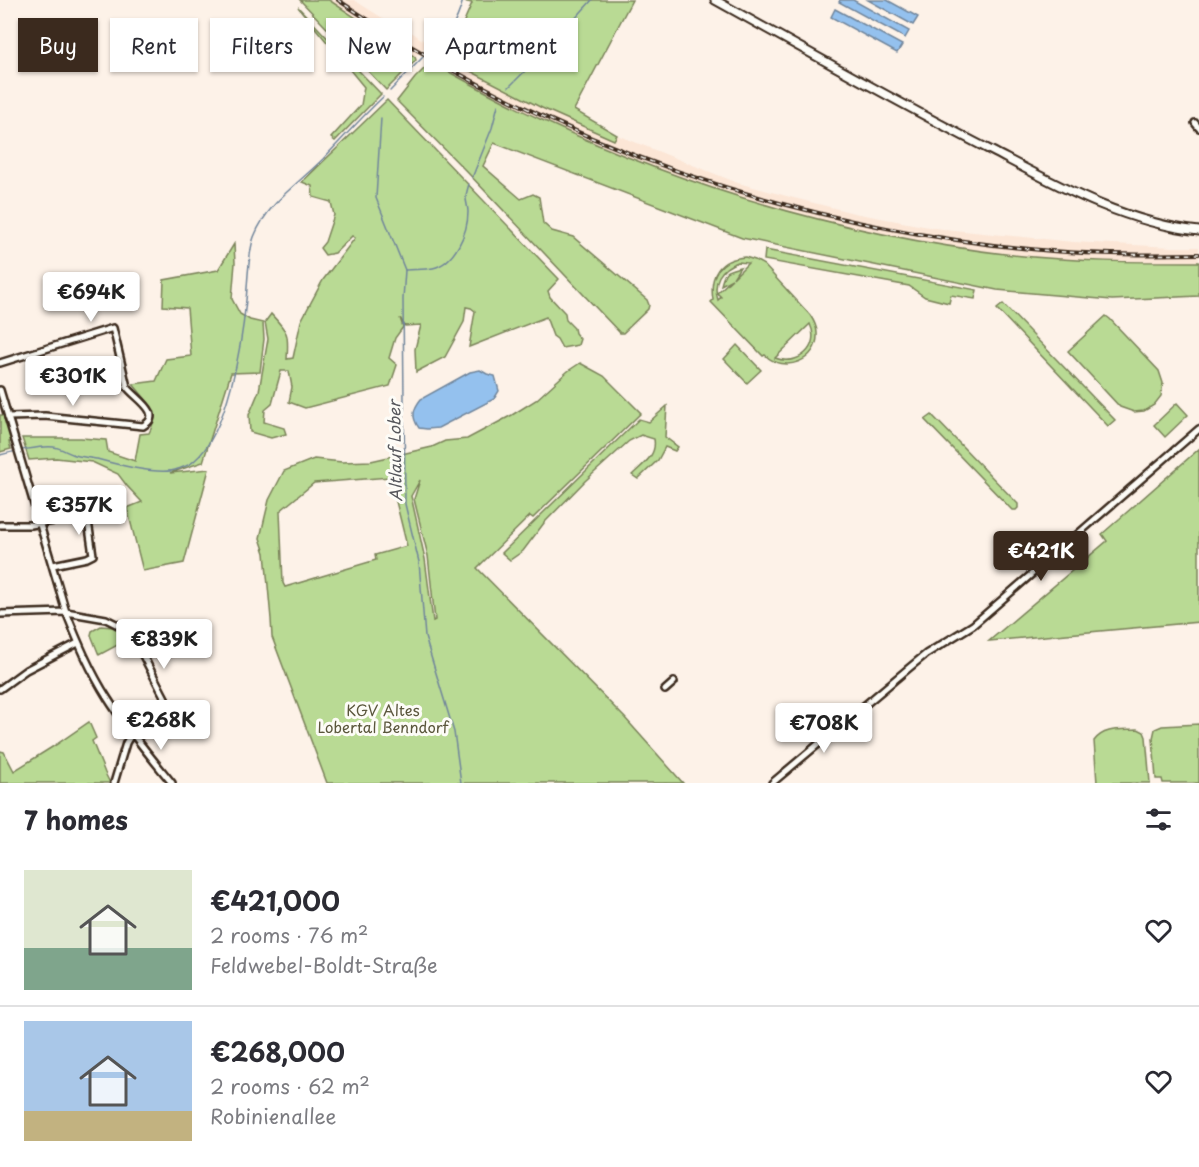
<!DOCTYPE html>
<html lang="en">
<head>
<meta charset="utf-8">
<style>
	:root { --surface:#fff; --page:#f2f2f3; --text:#2b2b33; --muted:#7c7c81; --line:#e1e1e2; --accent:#3b2a1e }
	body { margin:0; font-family:"Playpen Sans",sans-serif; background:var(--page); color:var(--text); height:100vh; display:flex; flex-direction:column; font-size:22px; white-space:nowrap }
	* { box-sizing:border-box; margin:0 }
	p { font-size:20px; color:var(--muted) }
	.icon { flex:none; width:33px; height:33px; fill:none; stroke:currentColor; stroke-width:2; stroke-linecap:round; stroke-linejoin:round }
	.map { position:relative; height:783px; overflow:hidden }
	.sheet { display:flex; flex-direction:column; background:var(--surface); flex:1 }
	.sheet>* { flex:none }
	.guide { position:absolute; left:18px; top:18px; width:600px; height:54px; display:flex; gap:12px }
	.price { position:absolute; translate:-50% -51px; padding:0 14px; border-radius:6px; background:#fff; color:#222; font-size:20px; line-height:39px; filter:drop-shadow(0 2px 3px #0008) }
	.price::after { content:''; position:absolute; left:50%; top:36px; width:18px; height:14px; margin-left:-9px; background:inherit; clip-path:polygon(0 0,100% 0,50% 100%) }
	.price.active { background:var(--accent); color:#fff }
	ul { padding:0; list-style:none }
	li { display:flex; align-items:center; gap:18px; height:150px; padding:0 24px }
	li+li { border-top:2px solid var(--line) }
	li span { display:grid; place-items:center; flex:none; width:168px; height:120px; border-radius:0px; color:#555 }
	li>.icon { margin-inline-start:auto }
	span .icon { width:72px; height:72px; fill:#fffc; stroke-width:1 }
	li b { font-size:26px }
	h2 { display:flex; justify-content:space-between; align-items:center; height:72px; padding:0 24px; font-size:26px }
	.chip { padding:0 21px; border-radius:0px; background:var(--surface); box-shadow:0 2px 4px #0004; font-size:21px; line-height:54px }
	.chip.active { background:var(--accent); color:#fff }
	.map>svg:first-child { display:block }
	.built { fill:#fce6d6 }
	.green { fill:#b9da94; stroke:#7a8259; stroke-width:1.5; fill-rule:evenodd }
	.water { fill:#94c1ee; stroke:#70859b; stroke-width:1.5 }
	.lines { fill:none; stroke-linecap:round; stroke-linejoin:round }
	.stream { stroke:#70859b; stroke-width:1.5 }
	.minor-casing { stroke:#3b2a1e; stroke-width:10 }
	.major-casing { stroke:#3b2a1e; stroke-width:11 }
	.minor { stroke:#fdfcf7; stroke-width:5 }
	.major { stroke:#fdfcf7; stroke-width:7 }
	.rail-casing { stroke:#3b2a1e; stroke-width:4 }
	.rail { stroke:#fdfcf7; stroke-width:1.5; stroke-dasharray:4.5; stroke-linecap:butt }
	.labels { text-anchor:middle; stroke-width:6; stroke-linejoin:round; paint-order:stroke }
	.park-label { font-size:15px; fill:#5a563c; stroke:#fdfcf7 }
	.water-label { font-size:16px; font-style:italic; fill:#56575c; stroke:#fdfcf7 }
</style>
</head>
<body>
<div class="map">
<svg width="1199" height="783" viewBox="0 0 1199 783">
	<rect width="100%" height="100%" fill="#fdf2e8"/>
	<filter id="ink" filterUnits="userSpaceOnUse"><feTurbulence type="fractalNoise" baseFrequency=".0167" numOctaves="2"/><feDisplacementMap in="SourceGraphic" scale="12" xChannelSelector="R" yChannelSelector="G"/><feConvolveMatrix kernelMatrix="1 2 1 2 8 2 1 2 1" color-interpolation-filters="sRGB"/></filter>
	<g filter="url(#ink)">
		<!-- built -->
		<g class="built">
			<path d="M329,0H354L392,24L413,33L428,44L415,57Z"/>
			<path d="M441,52L574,110L617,135L738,183L794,198L854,213L934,228L1073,242L1173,247H1199V262H1135L1072,260L1014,255L956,247L852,228L751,201L734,198L571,141L427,66L430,62Z"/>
		</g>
		<!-- green -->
		<g class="green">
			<path d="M300,0H329L415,57L416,60L386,90Z"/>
			<path d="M458,0H632L574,110L617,135L614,140L542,108L439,55L461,28L472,3Z"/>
			<path d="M298,7L381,94L335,141L331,138L361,105L364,87Z"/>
			<path d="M431,62C467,82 503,102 540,119C689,189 849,236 1013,255C1075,262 1137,262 1199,262V296L1112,300L997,290L742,238L494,143L483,166L521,199L533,194L539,197L543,223L552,231L573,237L647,300L649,305L648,309L623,333H620L468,173L397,101L415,78Z"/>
			<path d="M387,100L559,279L548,291L550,297L565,313L566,320L574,328L575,333L580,339L578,345L562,348L557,339L553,336L546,317L469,347L475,311L471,308L466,307L464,322L445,357L416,372L415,349L421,325L405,326L400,318L403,327L395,338L389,358L397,365L390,386L305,408L289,402L292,387L289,371H281L272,404L265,410L264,422L284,428L286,434L271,438L250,432L249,415L259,391L268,339L265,322L271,314C288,332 289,333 287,359L293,358L301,321L323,280L355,238L352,236L335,253L325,255L320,248L325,242L334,215L331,202L313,197L312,186L302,182Z"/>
			<path d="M234,244L235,263L232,299L240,314L250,320L263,323L264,339L260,372L231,373L203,462L170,473L209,469L184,563L143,571L127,508L142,502L127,486L118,474L92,462L56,458L29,460L22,438H81L106,440L108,452L135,461L140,434L149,433C161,410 147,402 133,384L156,381L166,359L191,356L187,308L163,306L164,280L218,270Z"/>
			<path d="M765,250L977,290L975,299L951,295L949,303L925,297L909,286L764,260Z"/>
			<path d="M745,257L755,260L764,265L810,315C814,321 817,326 817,333C819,361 784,374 765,355L763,356L711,302L713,300C709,275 719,259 745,257ZM738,262L748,263L733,278L740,267C725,271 725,270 721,285L732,279L717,293L721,297L718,300C712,282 720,268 738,262ZM810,324C821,347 798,367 775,358Z"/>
			<path d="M1003,304L1115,420L1108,426L997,309Z"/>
			<path d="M1106,316L1110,319L1159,371L1163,383L1161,396L1154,405L1144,411L1134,412L1120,407L1068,351Z"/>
			<path d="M737,345L761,370L747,383L724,359Z"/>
			<path d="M580,363L604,376L641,413L533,518L530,516L477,568L625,718L683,783H327L272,637L271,619L265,553L260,538L269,500L284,471L314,459L342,462L371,461L432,447L445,441L467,439L512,415L536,400L568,371ZM390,477L407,546L375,555L376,560L285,587L283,583L280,511L314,483ZM420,480L414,499L428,556L435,620L433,621L425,559L411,496Z"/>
			<path d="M1177,403L1188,415L1165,437L1154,425Z"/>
			<path d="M667,406L665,437L678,447L675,451L665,447L658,460L638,479L632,475C643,464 657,456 654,439L641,435L629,441L585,481L544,523L523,551L510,560L502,553L639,419L649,422Z"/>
			<path d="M0,415H4L12,442H9L11,449L0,452Z"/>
			<path d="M932,415L1018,504V508L1016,510H1012L925,420Z"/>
			<path d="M1199,449V622L989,641L1107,541L1102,534Z"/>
			<path d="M101,626L113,627L129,639L99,655L91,635L92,631Z"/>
			<path d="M89,722L96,738L92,741L105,773L110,783H0V751L4,752L14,771L57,744Z"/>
			<path d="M1199,724V783H1163L1162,779H1156L1153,738L1155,729L1162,726Z"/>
			<path d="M1138,729L1144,732L1146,737L1150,783H1097L1094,741C1104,727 1121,730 1138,729Z"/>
		</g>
		<!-- water -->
		<g class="water">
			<path d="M840,0H853L909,31L905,38L839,2Z"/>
			<path d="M868,0H887L918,17L913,25Z"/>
			<path d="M835,9L902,45L897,53L831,17Z"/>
			<path d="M480,370L487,374L495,376L499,391L494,399L438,428L427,429L419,428C411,417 413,409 421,399L470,372Z"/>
		</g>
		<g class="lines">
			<!-- stream -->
			<g class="stream">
				<path d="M429,51C449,36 456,25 463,0"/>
				<path d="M509,87L552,44L592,0"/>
				<path d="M390,91L423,57"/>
				<path d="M381,118L376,198L405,270L403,299L405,504L419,562L425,637L454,732L461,783"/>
				<path d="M472,178L492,128L498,105"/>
				<path d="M405,270C414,269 424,270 433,268C455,263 468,232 468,212C468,207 466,202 466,198C466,193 468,188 469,184"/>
				<path d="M0,455C11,452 43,445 54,447C61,448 68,453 75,455C82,457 90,458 97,459C115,464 161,476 178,469C183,467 190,465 194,461C228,433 242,343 246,300C248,281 248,253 254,237C267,203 298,184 323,159C343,138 362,117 383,97"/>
			</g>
			<!-- minor casing -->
			<g class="minor-casing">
				<g id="minor">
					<path d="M1195,123L1199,128"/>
					<path d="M0,363L113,328L127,387C135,398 165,414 143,426L45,416L8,417"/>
					<path d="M0,390L66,612C78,642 90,671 108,699C127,729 150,756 172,783"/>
					<path d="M0,525H31L81,516L87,518L88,521L93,555L87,558L53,565"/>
					<path d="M0,614L66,612L106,619L120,626L132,637L137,644L165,698"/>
					<path d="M0,689L26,670L78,643"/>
					<path d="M665,690L674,682"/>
					<path d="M114,783L126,743L132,733"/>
					<path d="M772,783L909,668L926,654L973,625L1199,429"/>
				</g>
			</g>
			<!-- major casing -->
			<g class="major-casing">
				<path id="major" d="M715,0C807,51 898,103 992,151C1057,185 1124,223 1199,231"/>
			</g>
			<!-- minor -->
			<use href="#minor" class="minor"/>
			<!-- major -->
			<use href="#major" class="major"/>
			<!-- rail casing -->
			<g class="rail-casing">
				<path id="rail" d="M338,0C553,145 794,229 1052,251C1101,255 1150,255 1199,254"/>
			</g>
			<!-- rail -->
			<use href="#rail" class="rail"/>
		</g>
	</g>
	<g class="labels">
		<!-- park labels -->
		<g class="park-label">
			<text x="383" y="716">KGV Altes<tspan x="383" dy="17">Lobertal Benndorf</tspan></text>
		</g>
		<!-- water labels -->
		<g class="water-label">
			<text transform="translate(395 451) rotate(-91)" y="6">Altlauf Lober</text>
		</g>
	</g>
</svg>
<b class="price" style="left:91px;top:323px">€694K</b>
<b class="price" style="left:73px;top:407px">€301K</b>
<b class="price" style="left:79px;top:536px">€357K</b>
<b class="price active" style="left:1041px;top:582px">€421K</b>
<b class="price" style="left:164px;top:670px">€839K</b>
<b class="price" style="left:161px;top:751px">€268K</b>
<b class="price" style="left:824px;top:754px">€708K</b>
<div class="guide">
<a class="chip active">Buy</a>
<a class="chip">Rent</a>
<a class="chip">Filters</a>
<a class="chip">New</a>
<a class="chip">Apartment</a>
</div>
</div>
<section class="sheet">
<h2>7 homes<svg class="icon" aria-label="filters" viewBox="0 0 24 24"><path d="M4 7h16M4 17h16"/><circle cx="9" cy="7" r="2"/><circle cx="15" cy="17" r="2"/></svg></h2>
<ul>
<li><span style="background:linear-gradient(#dfe7d0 65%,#7fa58c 0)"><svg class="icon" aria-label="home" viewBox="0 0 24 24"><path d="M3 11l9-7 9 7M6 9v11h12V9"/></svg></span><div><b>€421,000</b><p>2 rooms · 76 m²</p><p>Feldwebel-Boldt-Straße</p></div><svg class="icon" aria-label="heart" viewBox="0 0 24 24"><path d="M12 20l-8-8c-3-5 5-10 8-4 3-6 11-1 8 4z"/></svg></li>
<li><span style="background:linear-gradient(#a9c7e8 75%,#c2b280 0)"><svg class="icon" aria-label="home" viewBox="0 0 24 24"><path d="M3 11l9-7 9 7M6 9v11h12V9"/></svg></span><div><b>€268,000</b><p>2 rooms · 62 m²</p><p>Robinienallee</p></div><svg class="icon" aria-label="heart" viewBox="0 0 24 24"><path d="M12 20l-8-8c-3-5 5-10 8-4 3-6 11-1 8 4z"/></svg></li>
</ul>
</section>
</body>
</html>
